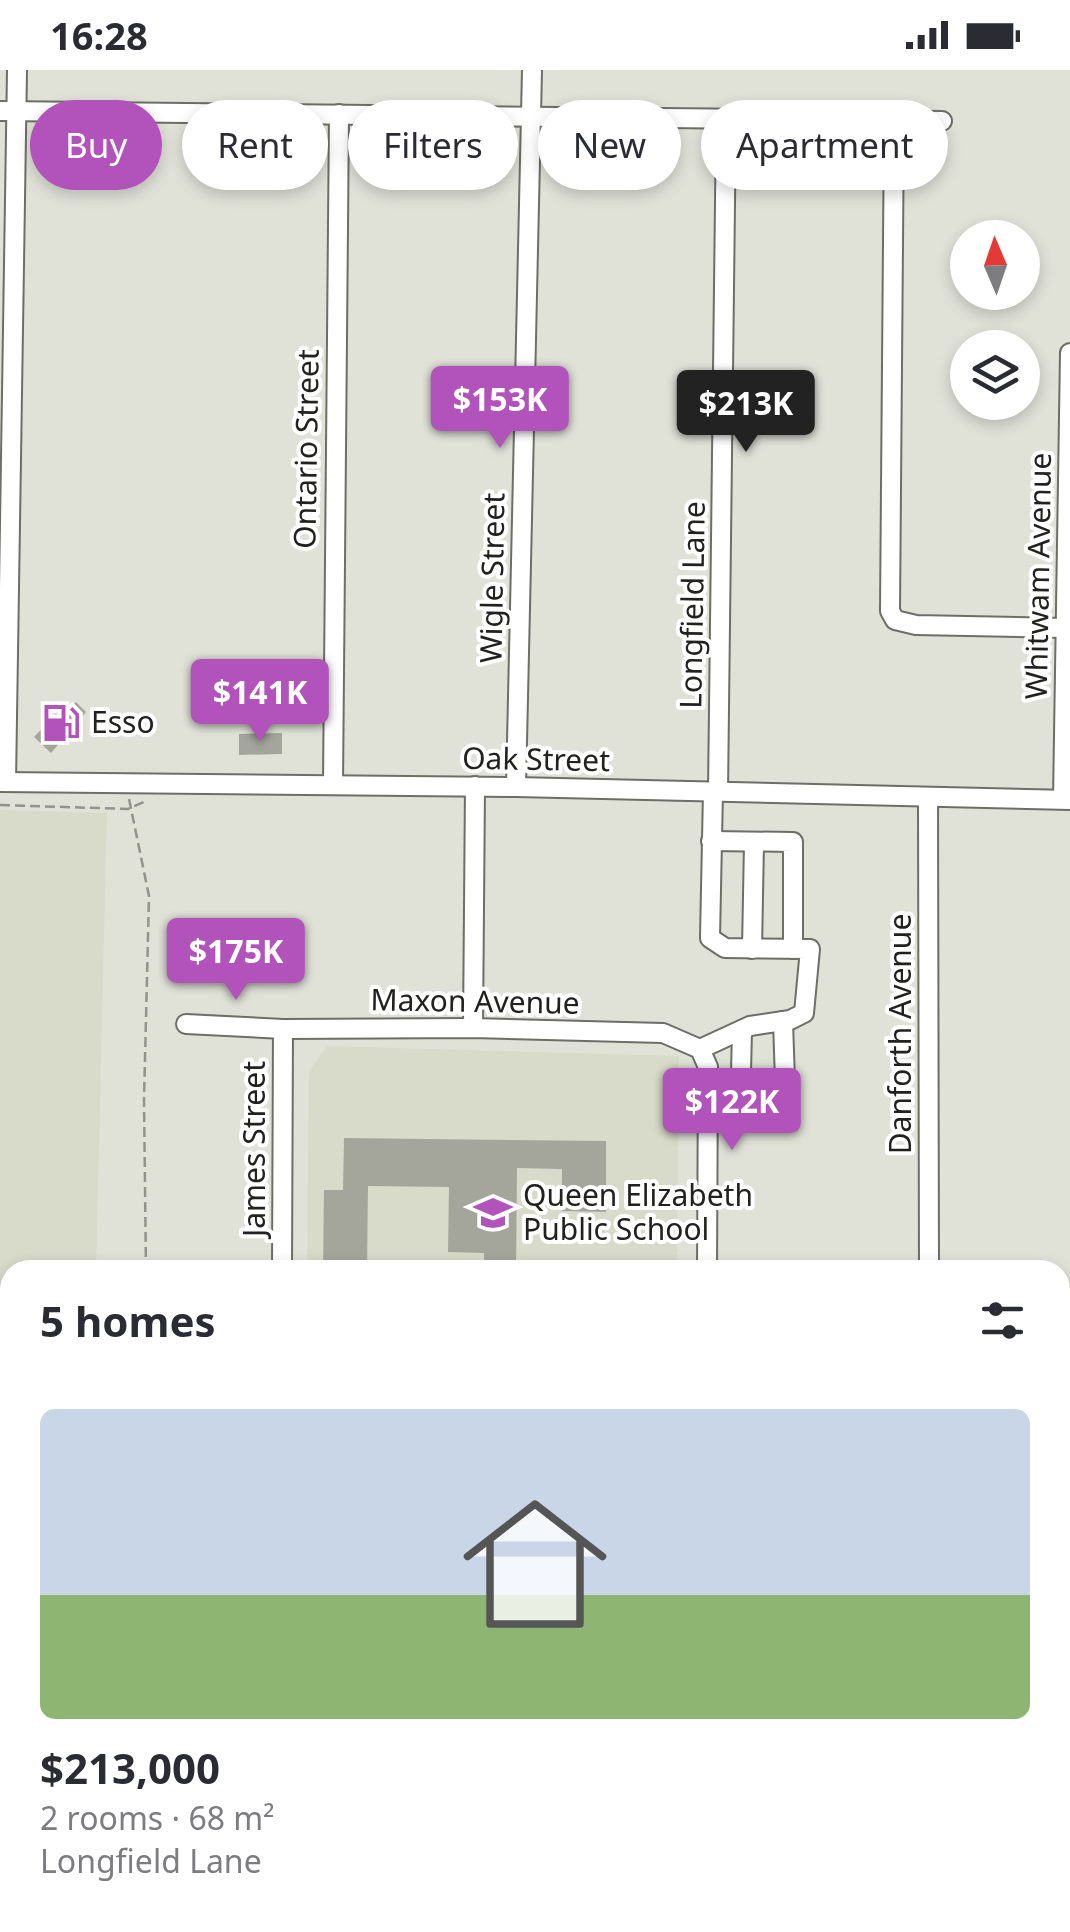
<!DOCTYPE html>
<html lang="en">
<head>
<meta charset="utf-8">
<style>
	:root { --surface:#fff; --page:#f7f7f7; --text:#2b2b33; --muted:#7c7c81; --line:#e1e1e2; --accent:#b252bb }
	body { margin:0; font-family:"Noto Sans",sans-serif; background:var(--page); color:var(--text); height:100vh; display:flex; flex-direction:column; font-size:38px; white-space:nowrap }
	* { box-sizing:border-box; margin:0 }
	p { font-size:32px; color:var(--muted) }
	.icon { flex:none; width:55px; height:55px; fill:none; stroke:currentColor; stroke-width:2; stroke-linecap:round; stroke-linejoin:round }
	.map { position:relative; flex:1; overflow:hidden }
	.details { position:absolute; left:0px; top:1190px; width:1070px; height:672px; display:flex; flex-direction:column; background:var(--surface); border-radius:30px 30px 0 0; box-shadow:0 5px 15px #0003 }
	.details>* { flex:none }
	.top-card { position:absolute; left:30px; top:30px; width:1010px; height:90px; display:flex; gap:20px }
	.needle { width:65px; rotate:358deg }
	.buttons { position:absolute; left:950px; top:150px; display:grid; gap:20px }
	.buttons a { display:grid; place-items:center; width:90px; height:90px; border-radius:50%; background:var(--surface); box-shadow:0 5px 15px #0003; font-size:50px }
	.price { position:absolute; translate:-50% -85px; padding:0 22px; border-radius:10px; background:var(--accent); color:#fff; font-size:32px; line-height:65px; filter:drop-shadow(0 2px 5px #0008) }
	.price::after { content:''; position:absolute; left:50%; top:60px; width:30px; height:22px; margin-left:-15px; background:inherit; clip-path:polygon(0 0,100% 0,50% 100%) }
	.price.current { background:#222; color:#fff }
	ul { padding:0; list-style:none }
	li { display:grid; align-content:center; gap:20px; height:530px; padding:0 40px }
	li+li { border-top:2px solid var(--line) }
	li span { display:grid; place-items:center; height:310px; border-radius:15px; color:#555 }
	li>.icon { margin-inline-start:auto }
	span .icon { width:180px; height:180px; fill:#fffc; stroke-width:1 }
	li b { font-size:42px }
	h2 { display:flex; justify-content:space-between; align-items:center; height:120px; padding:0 40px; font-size:42px }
	.tag { padding:0 35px; border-radius:45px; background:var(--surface); box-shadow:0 5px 15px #0003; font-size:35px; line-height:90px }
	.tag.current { background:var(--accent); color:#fff }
	.status { display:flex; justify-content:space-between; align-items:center; height:70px; padding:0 50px; background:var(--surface); direction:ltr }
	.status svg { height:28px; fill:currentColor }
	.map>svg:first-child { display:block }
	.built { fill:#d8dbc9 }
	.forest { fill:#9ba268 }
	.building { fill:#a4a69c }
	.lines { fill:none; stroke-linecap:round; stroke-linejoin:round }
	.minor-casing { stroke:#6d6e65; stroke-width:22 }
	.path { stroke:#92948c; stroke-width:2.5; stroke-dasharray:10 5; stroke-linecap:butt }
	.minor { stroke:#fff; stroke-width:18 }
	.labels { text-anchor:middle; stroke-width:8; stroke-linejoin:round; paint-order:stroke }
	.street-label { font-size:30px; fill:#21211e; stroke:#fff }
	.poi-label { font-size:30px; fill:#21211e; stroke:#fff; text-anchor:start }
</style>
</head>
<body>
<div class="status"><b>16:28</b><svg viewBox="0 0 49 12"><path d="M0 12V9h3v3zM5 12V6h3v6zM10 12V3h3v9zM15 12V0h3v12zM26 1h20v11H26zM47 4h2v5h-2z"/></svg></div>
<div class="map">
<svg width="1070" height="1862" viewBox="0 0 1070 1862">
	<rect width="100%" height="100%" fill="#e0e2d8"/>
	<!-- built -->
	<g class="built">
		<path d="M0,740L107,743L96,1200H10V1774H0Z"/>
		<path d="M328,976L679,986L677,1200H307L309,1000Z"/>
		<path d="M664,1852V1862H265L264,1853Z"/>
	</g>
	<!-- forest -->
	<path class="forest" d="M158,1853H264L265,1862H158Z"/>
	<!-- building -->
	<g class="building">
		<path d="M76,632L86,642L51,683L34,667L56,644L60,648Z"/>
		<path d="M282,663V684L239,685V664Z"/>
		<path d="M344,1068L606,1071V1142L562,1141V1099L517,1098L516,1200H484V1183L448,1182L449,1117L368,1116L367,1200H323L324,1120H343Z"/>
	</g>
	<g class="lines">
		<!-- minor casing -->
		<g class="minor-casing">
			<g id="minor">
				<path d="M0,41L942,51"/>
				<path d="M894,50L890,541L895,550L916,555L1066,558"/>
				<path d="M0,712L516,717L1070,730"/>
				<path d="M6,712L17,0"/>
				<path d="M333,715L339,44"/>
				<path d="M516,717L532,0"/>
				<path d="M718,722L726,49"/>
				<path d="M928,729L929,1200"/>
				<path d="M1063,729L1070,283"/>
				<path d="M711,771L793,772V879"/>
				<path d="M752,879L754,773"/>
				<path d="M783,951L786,1041"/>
				<path d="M186,954L283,959L473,958L663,963L700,979"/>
				<path d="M473,958L475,716"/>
				<path d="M700,979L750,956L790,950L804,943L810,879L725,878L710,868L713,721"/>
				<path d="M700,979L708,997L707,1200"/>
				<path d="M740,1046L742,960"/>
				<path d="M282,1200L283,959"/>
				<path d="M1060,1802H1070"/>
				<path d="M918,1862V1852"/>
			</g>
		</g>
		<!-- path -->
		<g class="path">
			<path d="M129,729L149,826L144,1030L146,1200"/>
			<path d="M0,735L128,739L144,732"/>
			<path d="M147,1862V1852"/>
		</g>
		<!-- minor -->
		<use href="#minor" class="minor"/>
	</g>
	<!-- icons -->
	<defs>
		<g id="fuel-bare" transform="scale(3)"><path d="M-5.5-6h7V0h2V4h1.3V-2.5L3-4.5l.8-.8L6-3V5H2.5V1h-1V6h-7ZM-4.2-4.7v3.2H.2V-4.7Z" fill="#b252bb" stroke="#fff" stroke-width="2.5" paint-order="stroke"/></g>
		<g id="school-bare" transform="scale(3)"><path d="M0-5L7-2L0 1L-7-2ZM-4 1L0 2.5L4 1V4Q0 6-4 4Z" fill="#b252bb" stroke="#fff" stroke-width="2.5" paint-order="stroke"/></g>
	</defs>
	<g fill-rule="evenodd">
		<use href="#fuel-bare" x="61" y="653"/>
		<use href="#school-bare" x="493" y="1143"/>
	</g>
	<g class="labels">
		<!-- street labels -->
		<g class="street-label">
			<text transform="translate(307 379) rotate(-89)" y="10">Ontario Street</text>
			<text transform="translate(1039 506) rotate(-89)" y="10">Whitwam Avenue</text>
			<text transform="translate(493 508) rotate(-89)" y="10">Wigle Street</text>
			<text transform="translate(693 535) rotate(-89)" y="10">Longfield Lane</text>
			<text transform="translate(536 690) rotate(1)" y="10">Oak Street</text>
			<text transform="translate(475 932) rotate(1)" y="10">Maxon Avenue</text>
			<text transform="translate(901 964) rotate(-90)" y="10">Danforth Avenue</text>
			<text transform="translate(255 1079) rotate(-90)" y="10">James Street</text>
		</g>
		<!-- poi labels -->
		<g class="poi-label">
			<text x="91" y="663">Esso</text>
			<text x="523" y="1136">Queen Elizabeth<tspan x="523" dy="34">Public School</tspan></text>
		</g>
	</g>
</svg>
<div class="buttons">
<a><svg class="needle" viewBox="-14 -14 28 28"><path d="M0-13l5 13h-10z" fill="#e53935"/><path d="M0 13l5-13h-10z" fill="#7c7c81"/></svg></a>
<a><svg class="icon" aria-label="layers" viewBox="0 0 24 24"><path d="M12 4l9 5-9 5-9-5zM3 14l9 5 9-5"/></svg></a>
</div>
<b class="price" style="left:500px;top:381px">$153K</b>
<b class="price current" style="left:746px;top:385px">$213K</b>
<b class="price" style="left:260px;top:674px">$141K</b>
<b class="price" style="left:236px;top:933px">$175K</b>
<b class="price" style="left:732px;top:1083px">$122K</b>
<div class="top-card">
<a class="tag current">Buy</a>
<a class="tag">Rent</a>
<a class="tag">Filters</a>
<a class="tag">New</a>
<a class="tag">Apartment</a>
</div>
<section class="details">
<h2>5 homes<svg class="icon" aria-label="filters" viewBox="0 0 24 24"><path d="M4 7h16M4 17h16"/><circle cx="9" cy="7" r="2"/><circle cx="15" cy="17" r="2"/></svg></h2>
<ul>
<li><span style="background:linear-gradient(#c9d6e8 60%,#8fb573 0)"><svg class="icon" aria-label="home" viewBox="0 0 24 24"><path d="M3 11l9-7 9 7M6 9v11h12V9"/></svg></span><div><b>$213,000</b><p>2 rooms · 68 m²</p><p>Longfield Lane</p></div></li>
</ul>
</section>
</div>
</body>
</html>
